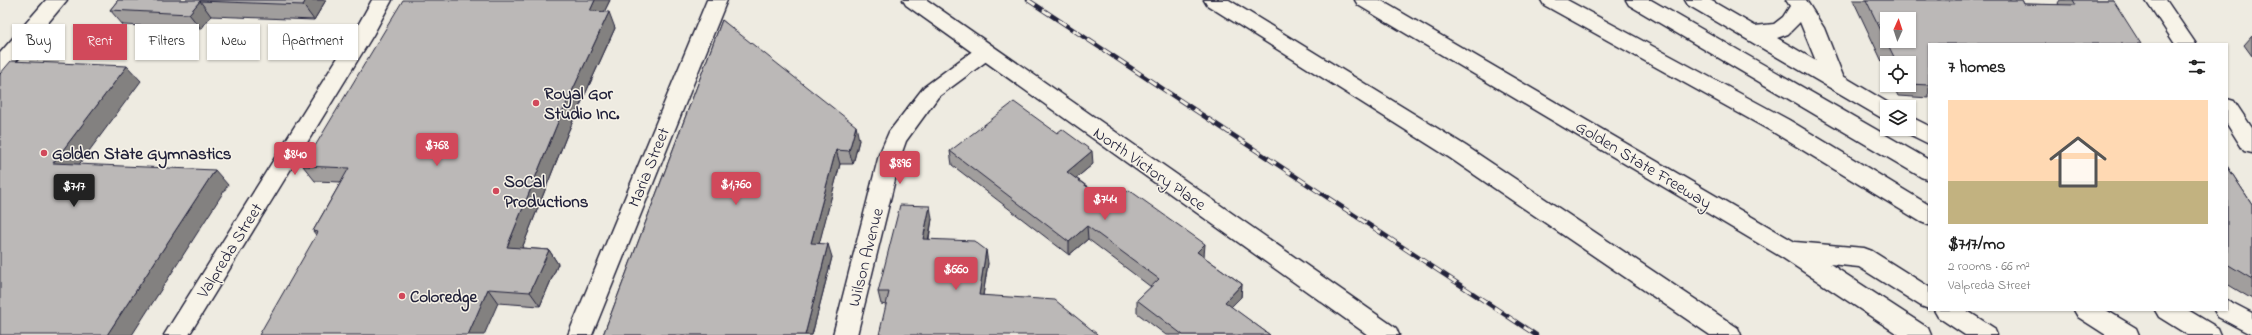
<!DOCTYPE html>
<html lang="en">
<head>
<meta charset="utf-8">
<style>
	:root { --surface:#fff; --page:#f2f2f2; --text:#222; --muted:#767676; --accent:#d1495b }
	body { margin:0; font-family:"Indie Flower",sans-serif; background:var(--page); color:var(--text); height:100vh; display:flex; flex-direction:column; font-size:15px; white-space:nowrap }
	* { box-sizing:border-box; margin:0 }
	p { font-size:13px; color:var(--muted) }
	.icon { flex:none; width:22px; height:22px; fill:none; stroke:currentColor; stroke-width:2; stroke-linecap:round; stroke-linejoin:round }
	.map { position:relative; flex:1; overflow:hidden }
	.sheet { position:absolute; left:1928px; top:43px; width:300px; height:268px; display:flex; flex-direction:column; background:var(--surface); border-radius:0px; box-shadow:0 1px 3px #0004 }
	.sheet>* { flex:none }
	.top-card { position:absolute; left:12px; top:24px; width:380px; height:36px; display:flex; gap:8px }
	.needle { width:26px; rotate:3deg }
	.tools { position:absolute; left:1880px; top:12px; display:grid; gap:8px }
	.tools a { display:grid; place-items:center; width:36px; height:36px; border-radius:0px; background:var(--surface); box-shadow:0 1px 3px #0004; font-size:20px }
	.price { position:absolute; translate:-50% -34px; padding:0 9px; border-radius:4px; background:var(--accent); color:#fff; font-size:13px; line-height:26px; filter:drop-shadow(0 1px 2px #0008) }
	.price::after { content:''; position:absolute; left:50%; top:24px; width:12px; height:9px; margin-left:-6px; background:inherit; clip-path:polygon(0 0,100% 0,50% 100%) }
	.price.selected { background:#222; color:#fff }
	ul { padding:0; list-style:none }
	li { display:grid; align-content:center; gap:8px; height:212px; padding:0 20px }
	li span { display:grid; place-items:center; height:124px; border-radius:0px; color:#555 }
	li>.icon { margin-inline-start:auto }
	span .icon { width:72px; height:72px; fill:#fffc; stroke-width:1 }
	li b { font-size:17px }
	h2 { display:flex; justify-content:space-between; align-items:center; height:48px; padding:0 20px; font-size:17px }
	.tag { padding:0 14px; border-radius:0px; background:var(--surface); box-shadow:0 1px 3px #0004; font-size:14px; line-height:36px }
	.tag.selected { background:var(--accent); color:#fff }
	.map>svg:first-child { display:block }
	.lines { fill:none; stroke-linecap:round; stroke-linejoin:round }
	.street-casing { stroke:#22223b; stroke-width:3 }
	.primary-casing { stroke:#22223b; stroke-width:3 }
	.highway-casing { stroke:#22223b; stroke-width:3 }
	.street { fill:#f7f3e8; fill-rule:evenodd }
	.primary { fill:#f7f3e8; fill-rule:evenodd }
	.highway { fill:#f7f3e8; fill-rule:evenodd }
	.rail-casing { stroke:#22223b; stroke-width:4.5 }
	.rail { stroke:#f7f3e8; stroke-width:3; stroke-dasharray:9; stroke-linecap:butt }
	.wall { fill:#a19e9d; stroke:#22223b }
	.shaded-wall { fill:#838180; stroke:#22223b }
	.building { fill:#bbb8b7; stroke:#22223b; fill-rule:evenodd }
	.poi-dot { fill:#d1495b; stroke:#f7f3e8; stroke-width:1.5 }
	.labels { text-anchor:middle; stroke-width:3; stroke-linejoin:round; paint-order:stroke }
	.poi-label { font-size:17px; font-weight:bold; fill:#22223b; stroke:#f7f3e8; text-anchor:start }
	.street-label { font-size:17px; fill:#22223b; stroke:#f7f3e8 }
</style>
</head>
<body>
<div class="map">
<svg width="2252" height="335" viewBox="0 0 2252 335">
	<rect width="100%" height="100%" fill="#eeebe1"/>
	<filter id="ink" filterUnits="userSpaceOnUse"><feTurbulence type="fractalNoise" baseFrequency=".025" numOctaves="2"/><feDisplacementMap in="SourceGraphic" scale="8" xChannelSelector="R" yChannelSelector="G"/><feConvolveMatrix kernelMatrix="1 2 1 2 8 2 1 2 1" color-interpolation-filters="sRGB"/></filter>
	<g filter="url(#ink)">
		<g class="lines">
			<!-- street casing -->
			<g class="street-casing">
				<g id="street">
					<path d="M46,0H67L7,72L0,74V53Z"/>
					<path d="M372,0H392L373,35L189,335H164L357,27Z"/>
					<path d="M707,0H727L592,335H568Z"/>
					<path d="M1685,0H1710L1755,26L1774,24L1783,17L1790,6L1786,0H1806L1824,28L1843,76L1895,107H1887V119L1880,117L1688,5ZM1800,22L1816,61L1777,38L1788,34Z"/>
					<path d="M2146,0H2166L2196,44H2175Z"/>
					<path d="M985,45L992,47L995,52L992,57L938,97L906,141L901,155L857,335H833L879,155L889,132L924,87L978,47Z"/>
					<path d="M2227,99L2234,101L2252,128V153L2244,151L2227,124Z"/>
					<path d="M1909,116L1929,126V144L1901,130L1909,129Z"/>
					<path d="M2227,300L2252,313V335L2218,317L2214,310H2227Z"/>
				</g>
			</g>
			<!-- primary casing -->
			<g class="primary-casing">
				<path id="primary" d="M903,0H927L1396,328L1399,335H1368L906,5Z"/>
			</g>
			<!-- highway casing -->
			<g class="highway-casing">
				<g id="highway">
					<path d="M1204,0H1229L1466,146L1738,328L1741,335H1710L1450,158L1207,5Z"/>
					<path d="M1355,0H1380L1795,242L1864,248L1872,251L1929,287V309L1921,306L1859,267L1830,264L1928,328L1931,335H1899L1783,258L1358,5Z"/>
					<path d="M1541,0H1567L1789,120L1929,205V225L1921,222L1773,132L1544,5Z"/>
					<path d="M1626,0H1651L1929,160V180L1921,177L1629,5Z"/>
					<path d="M1934,310H1966L1994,328L1997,335H1965L1938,317Z"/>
					<path d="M2074,310H2106L2136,328L2139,335H2106L2078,317Z"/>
					<path d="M2155,310H2188L2218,328L2221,335H2188L2159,317Z"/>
				</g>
			</g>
			<!-- street -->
			<use href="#street" class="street"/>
			<!-- primary -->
			<use href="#primary" class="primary"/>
			<!-- highway -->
			<use href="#highway" class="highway"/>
			<!-- rail casing -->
			<g class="rail-casing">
				<path id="rail" d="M1028,0L1536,335"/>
			</g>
			<!-- rail -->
			<use href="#rail" class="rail"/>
		</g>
		<!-- wall -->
		<g class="wall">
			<path d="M118,0H326L314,20L211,16L201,29L123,25L110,10Z"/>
			<path d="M610,0L604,12L615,28L568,132L522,248L549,250L558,264L540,306L498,303L316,235L313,231L341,182L315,181L303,166Z"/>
			<path d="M1853,0H2022L2024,4L2059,5L2058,3L2060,0H2113L1929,44V98L1898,96L1893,85H1909V63H1887V72Z"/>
			<path d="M722,20L859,140L853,164H840L819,243L832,257L812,335H603Z"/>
			<path d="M2252,36V56L2244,45Z"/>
			<path d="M950,151L1093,164L1076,178L1112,205L1204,257L1242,284L1241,297L1231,307L1270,335H1166L1137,313V300L1151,287L1088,239L1069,255L952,165Z"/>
			<path d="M2227,166L2252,204V299L2227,284Z"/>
			<path d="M932,219L929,239L988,263L983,296L886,305L881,304L878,292Z"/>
		</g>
		<!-- shaded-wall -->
		<g class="shaded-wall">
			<path d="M306,0H326L314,20L303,5Z"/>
			<path d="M595,0H610L597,27L590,11Z"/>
			<path d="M200,1L211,16L201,29L189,14Z"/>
			<path d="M609,12L615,28L568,132L517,261L507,247L560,117Z"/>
			<path d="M127,66L141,81L69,178L53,163Z"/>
			<path d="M856,126L859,140L853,164L849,151Z"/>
			<path d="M836,150L840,164L816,256L811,243Z"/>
			<path d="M1092,151L1093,164L1068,185L1067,172Z"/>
			<path d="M215,170L228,185L132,335H107Z"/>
			<path d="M930,206L932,219L926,252L923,239Z"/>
			<path d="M1087,226L1088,239L1069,255V242Z"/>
			<path d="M828,244L832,257L812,335H805Z"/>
			<path d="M1205,244L1204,257L1197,252Z"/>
			<path d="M549,250L558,264L540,306L530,292Z"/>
			<path d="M986,250L988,263L981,308L979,295Z"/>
			<path d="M1242,284L1241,297L1223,315L1225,302Z"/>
			<path d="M488,289L498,303L484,335H468Z"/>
		</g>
		<!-- building -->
		<g class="building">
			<path d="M118,0H306L303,5L200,1L189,14L110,10Z"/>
			<path d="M403,0H595L590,11L609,12L560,117L507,247L549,250L530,292L488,289L468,335H259L318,232L313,231L349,168L303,166Z"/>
			<path d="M1866,0H2022L2024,4L2076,5L2073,0H2113L2141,44H1929V85L1909,84V63H1897ZM1887,19H1909V41H1887Z"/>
			<path d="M722,20L856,126L849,151L836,150L811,243L828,244L805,335H603Z"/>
			<path d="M11,61L127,66L53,163L215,170L107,335H0V74Z"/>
			<path d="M1014,102L1057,133L1062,129L1092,151L1067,172L1112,205L1129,190L1205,244L1197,252L1242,284L1225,302L1270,335H1183L1137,300L1159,279L1087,226L1069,242L950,151Z"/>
			<path d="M2227,166L2252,204V279L2227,264Z"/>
			<path d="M900,205L930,206L923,239L974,241L986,250L979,295L1055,300L1097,334V335H879L889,292H878Z"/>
		</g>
	</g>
	<!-- markers -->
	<g class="poi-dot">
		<circle cx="536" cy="103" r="4"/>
		<circle cx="44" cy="153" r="4"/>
		<circle cx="496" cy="191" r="4"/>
		<circle cx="402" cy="296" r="4"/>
	</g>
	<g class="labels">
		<!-- poi labels -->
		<g class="poi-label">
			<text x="544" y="99">Royal Gor<tspan x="544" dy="20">Studio Inc.</tspan></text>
			<text x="52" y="159">Golden State Gymnastics</text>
			<text x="504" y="187">SoCal<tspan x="504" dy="20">Productions</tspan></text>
			<text x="410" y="302">Coloredge</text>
		</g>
		<!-- street labels -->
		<g class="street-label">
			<text transform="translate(1644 164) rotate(31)" y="6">Golden State Freeway</text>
			<text transform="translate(648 167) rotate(-68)" y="6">Maria Street</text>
			<text transform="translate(1150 168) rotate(35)" y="6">North Victory Place</text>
			<text transform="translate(229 250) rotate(-58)" y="6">Valpreda Street</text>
			<text transform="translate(865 257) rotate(-76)" y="6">Wilson Avenue</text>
		</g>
	</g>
</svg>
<div class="tools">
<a><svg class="needle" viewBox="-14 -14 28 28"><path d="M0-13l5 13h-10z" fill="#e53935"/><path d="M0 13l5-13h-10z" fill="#767676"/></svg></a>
<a><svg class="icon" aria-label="locate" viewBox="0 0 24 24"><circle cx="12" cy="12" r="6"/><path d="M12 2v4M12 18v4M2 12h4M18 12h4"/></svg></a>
<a><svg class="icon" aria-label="layers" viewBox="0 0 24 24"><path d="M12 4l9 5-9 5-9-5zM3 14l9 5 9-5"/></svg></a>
</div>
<b class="price" style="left:437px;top:167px">$768</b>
<b class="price" style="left:295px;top:176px">$840</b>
<b class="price" style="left:900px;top:185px">$896</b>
<b class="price" style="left:736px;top:206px">$1,760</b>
<b class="price selected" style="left:74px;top:208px">$717</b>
<b class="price" style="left:1105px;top:221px">$744</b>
<b class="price" style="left:956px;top:291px">$660</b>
<div class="top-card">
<a class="tag">Buy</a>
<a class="tag selected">Rent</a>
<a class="tag">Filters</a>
<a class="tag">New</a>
<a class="tag">Apartment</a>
</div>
<section class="sheet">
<h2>7 homes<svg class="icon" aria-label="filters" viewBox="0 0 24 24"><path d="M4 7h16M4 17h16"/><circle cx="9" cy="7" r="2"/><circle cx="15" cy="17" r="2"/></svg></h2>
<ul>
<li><span style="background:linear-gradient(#ffd9b3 65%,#c2b280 0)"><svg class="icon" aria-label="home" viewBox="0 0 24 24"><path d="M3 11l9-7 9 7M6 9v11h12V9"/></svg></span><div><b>$717/mo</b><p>2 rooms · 66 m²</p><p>Valpreda Street</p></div></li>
</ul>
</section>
</div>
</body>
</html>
